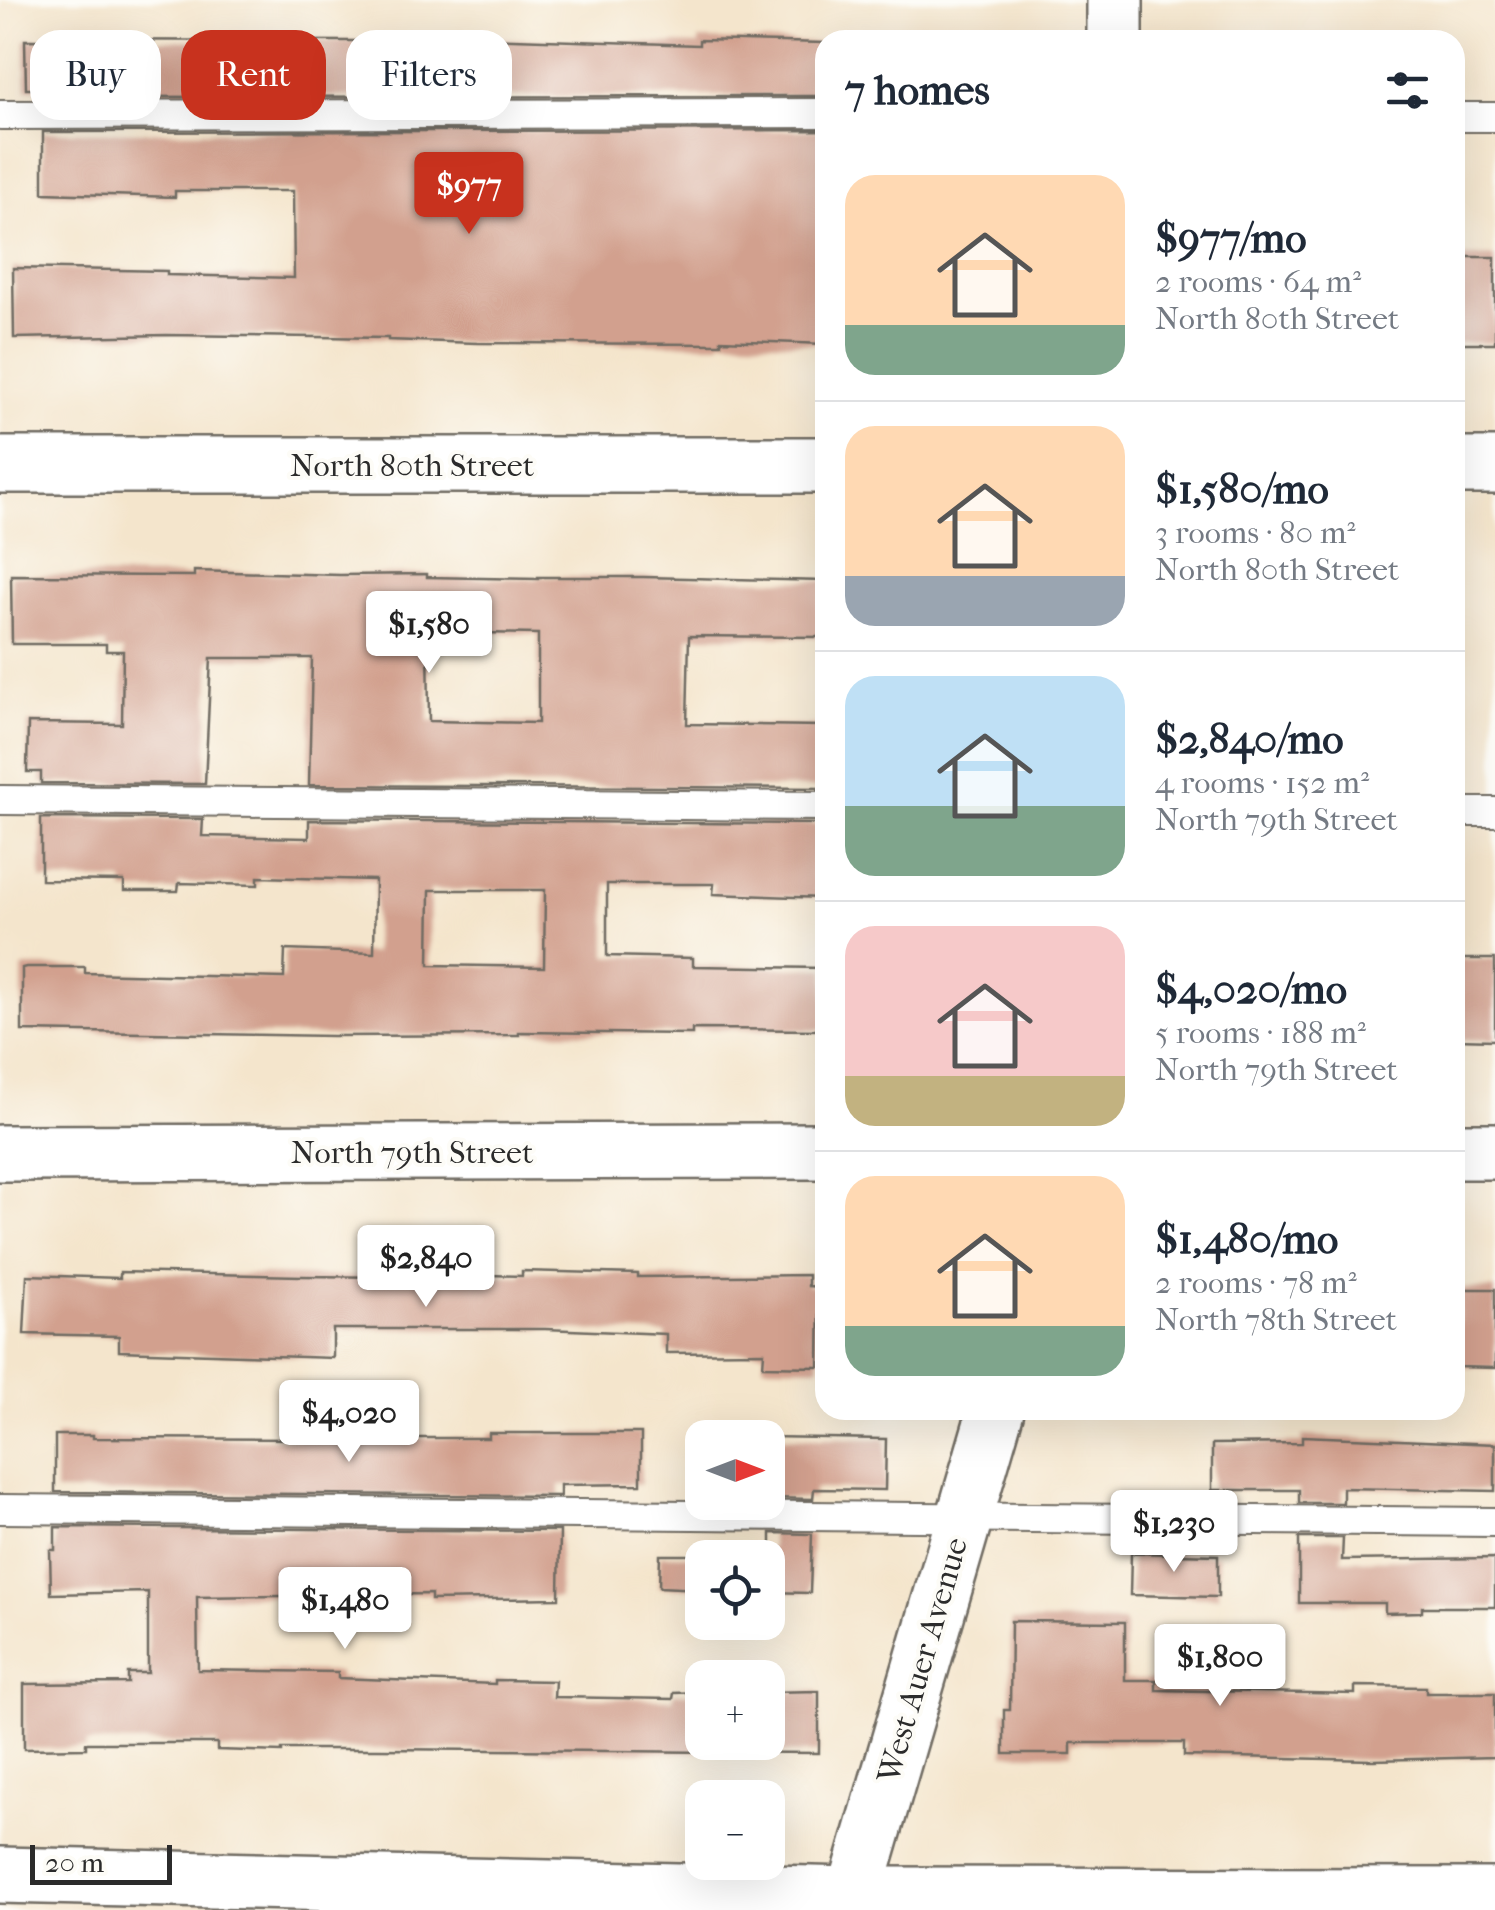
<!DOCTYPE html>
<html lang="en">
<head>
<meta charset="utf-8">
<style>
	:root { --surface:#fff; --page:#f6f6f7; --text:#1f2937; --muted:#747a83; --line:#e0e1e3; --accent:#c8321e }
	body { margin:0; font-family:"IM FELL French Canon",serif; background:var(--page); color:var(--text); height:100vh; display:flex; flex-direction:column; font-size:38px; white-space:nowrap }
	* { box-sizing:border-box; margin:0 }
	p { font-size:32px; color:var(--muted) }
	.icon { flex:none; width:55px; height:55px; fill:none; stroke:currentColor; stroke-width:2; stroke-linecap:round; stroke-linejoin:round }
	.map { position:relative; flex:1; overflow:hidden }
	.drawer { position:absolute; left:815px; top:30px; width:650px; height:1390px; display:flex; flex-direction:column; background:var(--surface); border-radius:30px; box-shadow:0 10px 40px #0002 }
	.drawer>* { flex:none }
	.top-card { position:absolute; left:30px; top:30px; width:635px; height:90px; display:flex; gap:20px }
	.needle { width:65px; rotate:90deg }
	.buttons { position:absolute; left:685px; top:1420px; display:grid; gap:20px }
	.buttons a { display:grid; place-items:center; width:100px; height:100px; border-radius:20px; background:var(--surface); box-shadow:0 10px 40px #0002; font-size:50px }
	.scale { position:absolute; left:30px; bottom:25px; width:142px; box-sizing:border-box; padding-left:10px; border:5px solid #2b2b2b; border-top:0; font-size:28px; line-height:35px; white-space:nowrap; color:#2b2b2b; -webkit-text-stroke:8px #fdfcf7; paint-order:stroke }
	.price { position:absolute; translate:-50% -85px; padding:0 22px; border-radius:10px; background:#fff; color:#222; font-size:32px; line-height:65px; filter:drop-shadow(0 2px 5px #0008) }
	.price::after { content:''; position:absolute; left:50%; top:60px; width:30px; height:22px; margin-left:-15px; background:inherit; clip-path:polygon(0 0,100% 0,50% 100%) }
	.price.on { background:var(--accent); color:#fff }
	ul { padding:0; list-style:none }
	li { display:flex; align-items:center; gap:30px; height:250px; padding:0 30px }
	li+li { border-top:2px solid var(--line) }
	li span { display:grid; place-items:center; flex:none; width:280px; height:200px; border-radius:30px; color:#555 }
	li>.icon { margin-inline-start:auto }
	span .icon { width:120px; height:120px; fill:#fffc; stroke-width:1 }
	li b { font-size:42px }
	h2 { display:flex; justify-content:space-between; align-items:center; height:120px; padding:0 30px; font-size:42px }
	.tag { padding:0 35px; border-radius:30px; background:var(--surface); box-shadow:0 10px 40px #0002; font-size:35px; line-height:90px }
	.tag.on { background:var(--accent); color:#fff }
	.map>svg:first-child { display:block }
	.building { fill:#d2a08e; fill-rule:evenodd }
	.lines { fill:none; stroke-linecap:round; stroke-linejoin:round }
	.service-casing { stroke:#716c63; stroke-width:32 }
	.minor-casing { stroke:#716c63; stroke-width:60 }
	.service { stroke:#fff; stroke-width:28 }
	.minor { stroke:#fff; stroke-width:55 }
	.labels { text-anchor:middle; stroke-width:8; stroke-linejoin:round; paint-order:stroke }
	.street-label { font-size:32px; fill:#2b2b2b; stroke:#fdfcf7 }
</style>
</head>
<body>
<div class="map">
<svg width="1495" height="1910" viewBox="0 0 1495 1910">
	<rect width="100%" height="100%" fill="#fdfcf7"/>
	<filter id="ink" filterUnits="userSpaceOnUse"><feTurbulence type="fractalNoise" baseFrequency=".01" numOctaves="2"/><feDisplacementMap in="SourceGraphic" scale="20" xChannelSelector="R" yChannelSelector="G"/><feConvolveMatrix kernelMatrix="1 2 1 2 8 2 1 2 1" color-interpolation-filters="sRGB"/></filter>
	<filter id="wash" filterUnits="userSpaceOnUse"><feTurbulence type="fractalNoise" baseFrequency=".0048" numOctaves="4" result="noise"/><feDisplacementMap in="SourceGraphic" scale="40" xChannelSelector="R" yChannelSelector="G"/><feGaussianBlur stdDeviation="2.25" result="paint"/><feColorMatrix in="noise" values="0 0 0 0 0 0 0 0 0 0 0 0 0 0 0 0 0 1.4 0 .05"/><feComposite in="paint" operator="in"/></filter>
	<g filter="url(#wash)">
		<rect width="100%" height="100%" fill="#f4e5cc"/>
		<g id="blocks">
			<!-- building -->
			<g class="building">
				<path d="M454,37L699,45V40L825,43V96L43,97V89H26L25,40L355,41Z"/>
				<path d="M825,130V344L721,340V344L477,343L388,340V338L167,335L14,338L13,268L167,271V275L294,278L293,191H175V197L43,193V132Z"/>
				<rect x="1455" y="257" width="40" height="86"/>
				<path d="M194,571L340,575L427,574V577L538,579V577H643L825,581V637L689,636L687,724L825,726L823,788L309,785L312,658H211L205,784L41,783V772H27L28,723L122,724L123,651H106V644H12L11,575L194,576ZM428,632L538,634V723L429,721Z"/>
				<path d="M41,818L203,819L202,836L309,838V820L823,824V898L713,894L714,884H607V956L693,958V966L825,968V1030L692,1029V1034L519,1032V1035L333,1036L22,1031V968L26,967H85V973L284,978L285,950L374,953L375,880L258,877V885L179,883L178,891H124V881L41,880ZM430,890H545L544,967L429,965Z"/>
				<path d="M1457,959H1495V1040L1456,1039Z"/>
				<path d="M522,1271L638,1274V1277L808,1275V1286L820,1287L819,1367L763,1366L764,1352L666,1353V1334L545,1329H333V1358L119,1351V1336L24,1334L27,1275L120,1278V1272L302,1276L392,1277L393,1272L522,1276Z"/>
				<path d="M1460,1289H1495V1368L1457,1367Z"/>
				<path d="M489,1433H641V1484L560,1485V1496L55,1492V1435H93V1438L317,1439L318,1435H363V1438H489Z"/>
				<path d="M1302,1436L1495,1444V1491L1343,1488V1503H1299V1490H1212V1444L1302,1443Z"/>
				<path d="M768,1437L886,1439L885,1490L814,1489L813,1499L770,1498Z"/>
				<path d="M55,1527L560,1531L559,1598L431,1600V1594L197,1597L198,1670L338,1672V1678L495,1684V1680L555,1681L554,1697L673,1699L674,1693L702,1692V1742H768V1692L819,1691V1753L377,1749H282V1752L217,1750V1743H86V1748L24,1749V1684L128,1683V1673H148V1592L51,1594L50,1550H55Z"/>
				<path d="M771,1533L812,1534L810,1593L768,1592V1558H702V1589L659,1587L660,1555H758L759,1548L771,1549Z"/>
				<path d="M1299,1538H1343L1342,1560L1495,1558V1607H1422V1612L1385,1613V1603H1299Z"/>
				<path d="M1131,1553L1218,1555V1597L1130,1595Z"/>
				<path d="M1011,1621L1125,1622V1680H1156V1690L1355,1694V1686L1426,1687V1693H1495V1757L1373,1760L1184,1756V1743H1071V1754H1004V1710H1010Z"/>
			</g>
		</g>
	</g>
	<g filter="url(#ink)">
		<use href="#blocks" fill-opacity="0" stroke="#716c63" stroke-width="2.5"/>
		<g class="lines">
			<!-- service casing -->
			<g class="service-casing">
				<g id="service">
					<path d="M0,115L825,113"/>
					<path d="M1455,117H1495"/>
					<path d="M0,800L825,806"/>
					<path d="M1455,812H1495"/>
					<path d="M0,1509L1495,1522"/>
				</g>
			</g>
			<!-- minor casing -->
			<g class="minor-casing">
				<g id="minor">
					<path d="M1115,0V40"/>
					<path d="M0,465H825"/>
					<path d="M1455,466H1495"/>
					<path d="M1455,1151H1495"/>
					<path d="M0,1153L825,1151"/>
					<path d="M0,1875L853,1895L1495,1896"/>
					<path d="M850,1910L996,1410"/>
				</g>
			</g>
			<!-- service -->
			<use href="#service" class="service"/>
			<!-- minor -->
			<use href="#minor" class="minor"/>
		</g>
	</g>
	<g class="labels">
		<!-- street labels -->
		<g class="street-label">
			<text x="412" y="476">North 80th Street</text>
			<text x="412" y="1163">North 79th Street</text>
			<text transform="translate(922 1660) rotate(-74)" y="11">West Auer Avenue</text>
		</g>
	</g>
</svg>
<div class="buttons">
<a><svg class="needle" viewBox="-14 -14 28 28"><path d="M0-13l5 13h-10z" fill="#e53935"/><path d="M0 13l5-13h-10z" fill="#747a83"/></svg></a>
<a><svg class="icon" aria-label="locate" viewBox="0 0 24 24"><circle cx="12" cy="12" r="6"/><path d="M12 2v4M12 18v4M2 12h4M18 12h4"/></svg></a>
<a>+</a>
<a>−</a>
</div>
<div class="scale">20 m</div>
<b class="price on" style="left:469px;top:237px">$977</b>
<b class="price" style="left:429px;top:676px">$1,580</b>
<b class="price" style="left:426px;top:1310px">$2,840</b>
<b class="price" style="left:349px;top:1465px">$4,020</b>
<b class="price" style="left:1174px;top:1575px">$1,230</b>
<b class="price" style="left:345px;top:1652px">$1,480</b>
<b class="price" style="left:1220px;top:1709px">$1,800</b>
<div class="top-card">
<a class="tag">Buy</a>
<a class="tag on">Rent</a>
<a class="tag">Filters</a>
</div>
<section class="drawer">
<h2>7 homes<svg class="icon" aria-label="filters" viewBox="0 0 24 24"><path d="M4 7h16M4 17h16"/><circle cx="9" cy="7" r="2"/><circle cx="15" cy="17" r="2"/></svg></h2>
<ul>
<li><span style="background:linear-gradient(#ffd9b3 75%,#7fa58c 0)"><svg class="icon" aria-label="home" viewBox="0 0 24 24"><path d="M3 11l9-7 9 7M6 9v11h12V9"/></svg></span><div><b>$977/mo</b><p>2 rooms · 64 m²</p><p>North 80th Street</p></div></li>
<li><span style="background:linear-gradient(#ffd9b3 75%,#9aa5b1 0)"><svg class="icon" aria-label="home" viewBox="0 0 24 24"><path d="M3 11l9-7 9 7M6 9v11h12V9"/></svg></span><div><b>$1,580/mo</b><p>3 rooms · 80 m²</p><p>North 80th Street</p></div></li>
<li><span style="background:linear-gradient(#bfe0f5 65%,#7fa58c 0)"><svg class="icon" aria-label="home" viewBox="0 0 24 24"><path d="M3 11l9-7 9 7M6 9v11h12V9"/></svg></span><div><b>$2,840/mo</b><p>4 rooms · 152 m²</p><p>North 79th Street</p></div></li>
<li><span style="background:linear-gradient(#f6c9c9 75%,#c2b280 0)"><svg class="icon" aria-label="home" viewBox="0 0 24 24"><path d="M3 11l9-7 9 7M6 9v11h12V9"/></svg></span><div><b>$4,020/mo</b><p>5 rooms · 188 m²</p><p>North 79th Street</p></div></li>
<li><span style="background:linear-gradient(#ffd9b3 75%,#7fa58c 0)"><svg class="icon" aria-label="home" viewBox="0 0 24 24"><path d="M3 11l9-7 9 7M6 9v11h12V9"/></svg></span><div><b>$1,480/mo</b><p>2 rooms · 78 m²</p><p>North 78th Street</p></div></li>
</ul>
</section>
</div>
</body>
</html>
